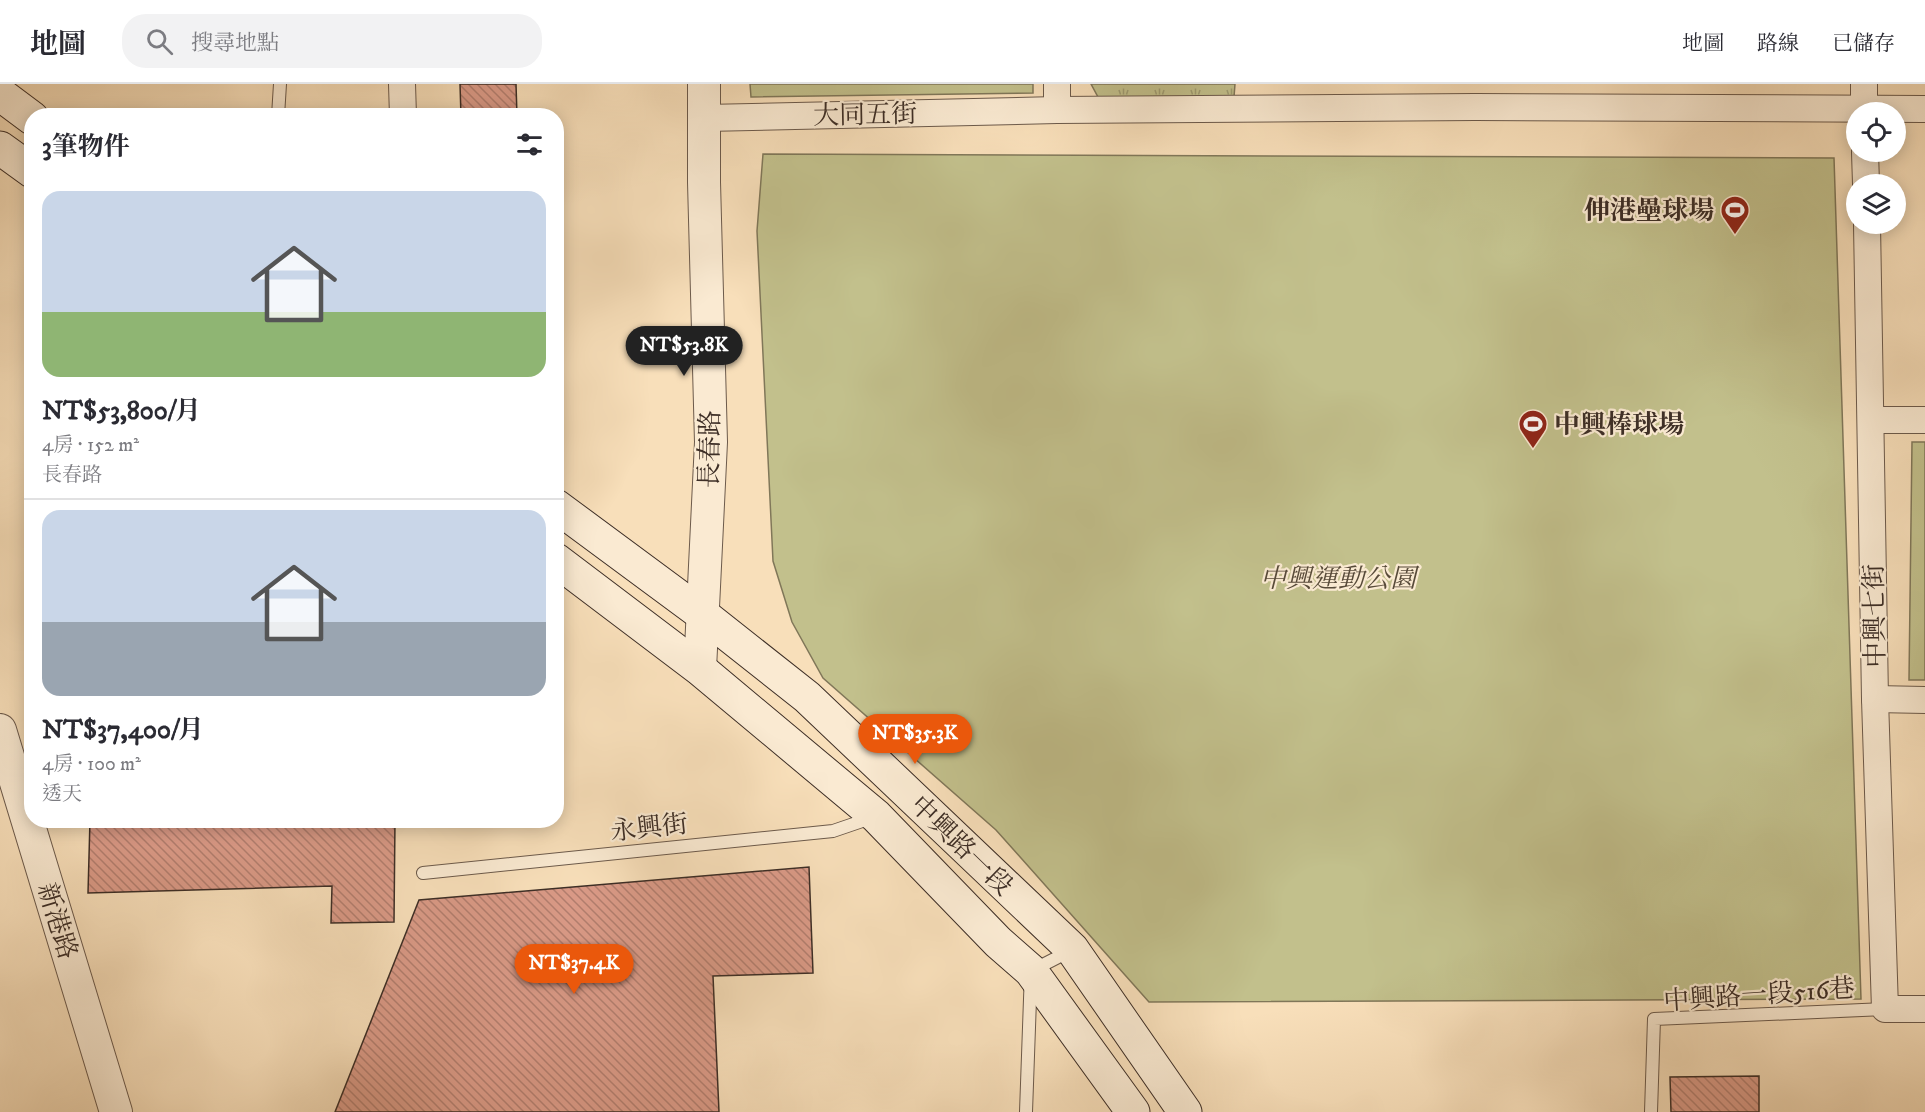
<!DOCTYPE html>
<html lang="zh-TW">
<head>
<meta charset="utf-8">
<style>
	:root { --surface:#fff; --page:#f2f2f3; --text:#2b2b33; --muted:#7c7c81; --line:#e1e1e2; --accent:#ea580c }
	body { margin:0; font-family:"IM FELL DW Pica","Noto Serif TC",serif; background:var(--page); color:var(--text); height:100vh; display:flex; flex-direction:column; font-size:22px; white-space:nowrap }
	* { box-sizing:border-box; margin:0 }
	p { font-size:20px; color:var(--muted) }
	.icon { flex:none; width:33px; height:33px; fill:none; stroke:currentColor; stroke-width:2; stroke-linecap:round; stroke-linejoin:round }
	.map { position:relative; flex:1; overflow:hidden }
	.details { position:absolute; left:24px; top:24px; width:540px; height:720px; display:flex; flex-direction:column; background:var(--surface); border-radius:24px; box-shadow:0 3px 15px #0003 }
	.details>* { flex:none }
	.controls { position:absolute; left:1846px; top:18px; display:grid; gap:12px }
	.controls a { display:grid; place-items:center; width:60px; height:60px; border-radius:50%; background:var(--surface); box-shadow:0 3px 15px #0003; font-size:30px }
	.price { position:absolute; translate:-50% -51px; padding:0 14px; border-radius:21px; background:var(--accent); color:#fff; font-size:20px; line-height:39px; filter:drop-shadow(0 2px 3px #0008) }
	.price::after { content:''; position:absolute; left:50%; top:36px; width:18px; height:14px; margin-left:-9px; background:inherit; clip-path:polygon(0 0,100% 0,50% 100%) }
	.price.current { background:#222; color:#fff }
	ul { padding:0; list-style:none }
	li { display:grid; align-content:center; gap:12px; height:318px; padding:0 18px }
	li+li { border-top:2px solid var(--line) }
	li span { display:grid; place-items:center; height:186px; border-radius:18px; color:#555 }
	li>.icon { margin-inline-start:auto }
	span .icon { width:108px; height:108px; fill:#fffc; stroke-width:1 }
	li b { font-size:26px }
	h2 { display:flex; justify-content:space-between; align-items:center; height:72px; padding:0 18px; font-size:26px }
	header { display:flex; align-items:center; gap:36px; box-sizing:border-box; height:84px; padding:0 30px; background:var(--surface); border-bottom:2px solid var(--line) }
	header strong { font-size:28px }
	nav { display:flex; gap:33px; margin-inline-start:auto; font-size:21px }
	.search { width:420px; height:54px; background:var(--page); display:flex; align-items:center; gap:15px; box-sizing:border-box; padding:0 21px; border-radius:24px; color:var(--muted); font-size:22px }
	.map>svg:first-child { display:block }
	.grass { fill:url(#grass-tufts); stroke:#807759; stroke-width:1.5 }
	.park { fill:#c2c08c; stroke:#807759; stroke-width:1.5 }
	.building { fill:url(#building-back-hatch); stroke:#3d2e26; stroke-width:1.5 }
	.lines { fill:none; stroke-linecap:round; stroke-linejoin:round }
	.service-casing { stroke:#6c5a4b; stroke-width:14 }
	.minor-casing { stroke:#6c5a4b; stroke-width:28 }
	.tertiary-casing { stroke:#6c5a4b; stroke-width:34 }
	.secondary-casing { stroke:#3d2e26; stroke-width:35 }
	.service { stroke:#faead2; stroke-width:12 }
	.minor { stroke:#faead2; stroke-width:26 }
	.tertiary { stroke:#faead2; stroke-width:32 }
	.secondary { stroke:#faead2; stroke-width:33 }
	.labels { text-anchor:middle; stroke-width:4.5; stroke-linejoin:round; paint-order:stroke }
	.street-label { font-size:26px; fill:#3d2e26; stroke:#faead2 }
	.poi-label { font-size:26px; font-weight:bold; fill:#3d2e26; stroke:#faead2; text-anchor:end }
	.park-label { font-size:26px; font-style:italic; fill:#584b3a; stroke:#faead2 }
</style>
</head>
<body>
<header>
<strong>地圖</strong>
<div class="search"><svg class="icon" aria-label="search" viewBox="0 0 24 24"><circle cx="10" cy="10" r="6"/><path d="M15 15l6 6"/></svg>搜尋地點</div>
<nav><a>地圖</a><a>路線</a><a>已儲存</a></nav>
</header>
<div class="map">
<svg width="1925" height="1028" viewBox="0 0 1925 1028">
	<defs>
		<pattern id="grass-tufts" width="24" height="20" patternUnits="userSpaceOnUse" patternTransform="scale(1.5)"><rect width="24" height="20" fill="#c2c08c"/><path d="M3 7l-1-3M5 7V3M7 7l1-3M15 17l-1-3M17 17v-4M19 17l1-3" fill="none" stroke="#9f9c72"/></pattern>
		<pattern id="building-back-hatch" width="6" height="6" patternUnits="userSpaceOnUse" patternTransform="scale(1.5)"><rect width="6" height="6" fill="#da9a87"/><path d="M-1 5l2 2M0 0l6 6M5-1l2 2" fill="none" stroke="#b27e6e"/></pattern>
	</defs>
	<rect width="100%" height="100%" fill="#f8dfba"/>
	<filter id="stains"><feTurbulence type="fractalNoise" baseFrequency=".00333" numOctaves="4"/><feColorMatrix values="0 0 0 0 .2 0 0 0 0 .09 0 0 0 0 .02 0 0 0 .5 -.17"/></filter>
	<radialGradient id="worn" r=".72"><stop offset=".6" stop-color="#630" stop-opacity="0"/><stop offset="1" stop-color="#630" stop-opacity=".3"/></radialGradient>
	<!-- grass -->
	<path class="grass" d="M1091,0H1235L1234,13H1098Z"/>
	<!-- park -->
	<g class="park">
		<path d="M750,0H1033V9L751,13Z"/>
		<path d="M763,70L1834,74L1861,915L1149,918L996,746L823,594L792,538L773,477L757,147Z"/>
		<path d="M1912,358H1925V596H1909Z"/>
	</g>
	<!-- building -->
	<g class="building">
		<path d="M460,0H516L517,32H461Z"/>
		<path d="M90,736H395L394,838L331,839L332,802L88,809Z"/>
		<path d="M809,783L813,889L713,892L719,1028H335L419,816Z"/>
		<path d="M1759,992V1028H1671L1670,993Z"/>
	</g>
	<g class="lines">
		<!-- service casing -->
		<g class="service-casing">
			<g id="service">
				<path d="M278,32L280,0"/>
				<path d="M423,789L833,747L874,733"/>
				<path d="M1026,1028L1031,887L1070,867"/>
				<path d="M1651,1028L1654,935L1885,925"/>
			</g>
		</g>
		<!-- minor casing -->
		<g class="minor-casing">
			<g id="minor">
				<path d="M402,0L403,32"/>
				<path d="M1057,0V26"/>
				<path d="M1864,0V28"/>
				<path d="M705,34L1057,26L1475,23L1925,25"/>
				<path d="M1865,68L1866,100"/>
				<path d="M1867,140L1875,615L1885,925H1925"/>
				<path d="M1872,336H1925"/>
				<path d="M1875,615L1925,616"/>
			</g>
		</g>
		<!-- tertiary casing -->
		<g class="tertiary-casing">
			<g id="tertiary">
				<path d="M700,585L711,358L704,98V0"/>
				<path d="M0,646L116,1028"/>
			</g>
		</g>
		<!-- secondary casing -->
		<g class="secondary-casing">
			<g id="secondary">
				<path d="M0,10L32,34"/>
				<path d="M0,64L32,87"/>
				<path d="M556,422L702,530L807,613L1072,865L1185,1028"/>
				<path d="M556,476L700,585L876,732L998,858L1031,887L1133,1028"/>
			</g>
		</g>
		<!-- service -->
		<use href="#service" class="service"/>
		<!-- minor -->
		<use href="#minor" class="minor"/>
		<!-- tertiary -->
		<use href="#tertiary" class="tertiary"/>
		<!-- secondary -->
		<use href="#secondary" class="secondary"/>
	</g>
	<!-- icons -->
	<defs>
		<g id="stadium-pin" transform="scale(1.5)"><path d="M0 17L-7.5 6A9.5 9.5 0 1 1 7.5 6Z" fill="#8f2418" stroke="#faead2"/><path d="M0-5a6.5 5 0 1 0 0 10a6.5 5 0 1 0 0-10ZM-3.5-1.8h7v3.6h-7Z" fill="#fff"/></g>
	</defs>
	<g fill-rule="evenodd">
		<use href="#stadium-pin" x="1735" y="126"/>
		<use href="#stadium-pin" x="1533" y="340"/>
	</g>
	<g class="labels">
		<!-- street labels -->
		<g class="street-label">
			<text transform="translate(865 30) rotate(-1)" y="9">大同五街</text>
			<text transform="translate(709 365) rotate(-89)" y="9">長春路</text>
			<text transform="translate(1874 532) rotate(-91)" y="9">中興七街</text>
			<text transform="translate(649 743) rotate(-6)" y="9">永興街</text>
			<text transform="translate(962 761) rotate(44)" y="9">中興路一段</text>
			<text transform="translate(58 837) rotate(73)" y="9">新港路</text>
			<text transform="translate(1759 910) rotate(-4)" y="9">中興路一段516巷</text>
		</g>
		<!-- poi labels -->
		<g class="poi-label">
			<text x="1714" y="135">伸港壘球場</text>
			<text x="1554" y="349" text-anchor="start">中興棒球場</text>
		</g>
		<!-- park labels -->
		<g class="park-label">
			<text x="1338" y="503">中興運動公園</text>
		</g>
	</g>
	<rect width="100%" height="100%" filter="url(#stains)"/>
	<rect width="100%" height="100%" fill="url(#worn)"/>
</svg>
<div class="controls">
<a><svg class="icon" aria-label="locate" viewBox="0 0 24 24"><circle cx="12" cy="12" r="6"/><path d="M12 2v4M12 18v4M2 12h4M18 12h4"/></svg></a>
<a><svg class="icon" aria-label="layers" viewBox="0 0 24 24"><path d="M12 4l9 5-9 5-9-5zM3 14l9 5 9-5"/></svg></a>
</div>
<b class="price current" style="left:684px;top:293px">NT$53.8K</b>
<b class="price" style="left:915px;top:681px">NT$35.3K</b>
<b class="price" style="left:574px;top:911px">NT$37.4K</b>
<section class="details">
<h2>3筆物件<svg class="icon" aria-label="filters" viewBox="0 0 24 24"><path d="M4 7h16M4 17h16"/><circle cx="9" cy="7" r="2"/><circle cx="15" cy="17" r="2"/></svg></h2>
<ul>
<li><span style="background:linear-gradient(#c9d6e8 65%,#8fb573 0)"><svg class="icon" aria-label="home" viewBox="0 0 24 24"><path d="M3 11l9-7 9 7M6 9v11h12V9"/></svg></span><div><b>NT$53,800/月</b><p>4房 · 152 m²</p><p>長春路</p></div></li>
<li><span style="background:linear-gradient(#c9d6e8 60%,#9aa5b1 0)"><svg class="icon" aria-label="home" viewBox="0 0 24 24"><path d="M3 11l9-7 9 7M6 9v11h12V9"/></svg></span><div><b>NT$37,400/月</b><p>4房 · 100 m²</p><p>透天</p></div></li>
</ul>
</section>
</div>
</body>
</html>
